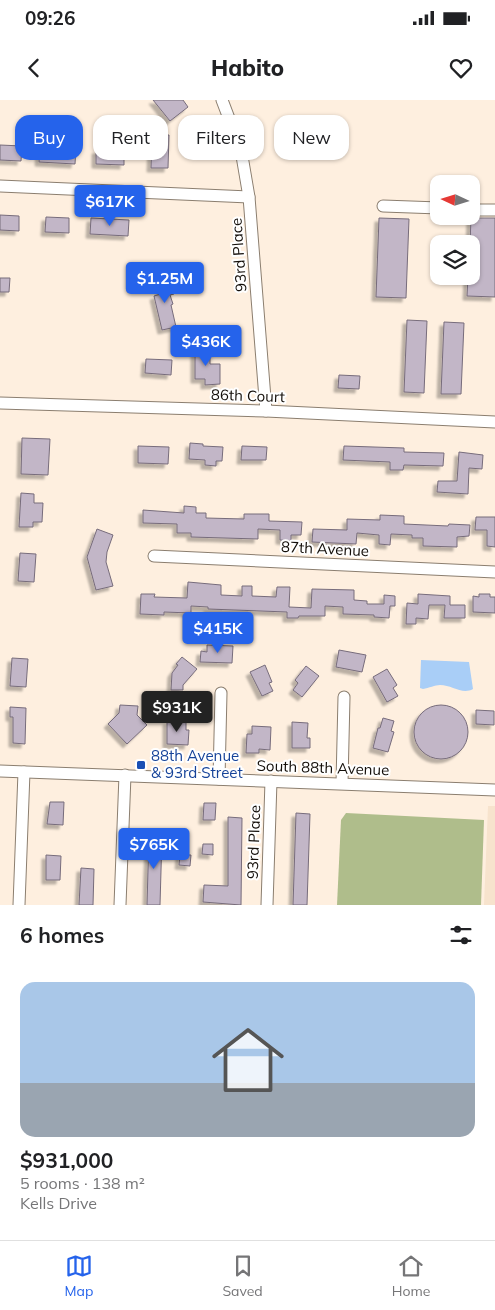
<!DOCTYPE html>
<html lang="en">
<head>
<meta charset="utf-8">
<style>
	:root { --surface:#fff; --page:#f2f2f2; --text:#202124; --muted:#757577; --line:#e0e0e0; --accent:#2563eb }
	body { margin:0; font-family:Mulish,sans-serif; background:var(--page); color:var(--text); height:100vh; display:flex; flex-direction:column; font-size:19px; white-space:nowrap }
	* { box-sizing:border-box; margin:0 }
	p { font-size:16px; color:var(--muted) }
	.icon { flex:none; width:28px; height:28px; fill:none; stroke:currentColor; stroke-width:2; stroke-linecap:round; stroke-linejoin:round }
	.map { position:relative; height:805px; overflow:hidden }
	.sheet { display:flex; flex-direction:column; background:var(--surface); flex:1 }
	.sheet>* { flex:none }
	.hud { position:absolute; left:15px; top:15px; width:465px; height:45px; display:flex; gap:10px }
	.needle { width:32px; rotate:274deg }
	.tools { position:absolute; left:430px; top:75px; display:grid; gap:10px }
	.tools a { display:grid; place-items:center; width:50px; height:50px; border-radius:10px; background:var(--surface); box-shadow:0 1px 4px #0004; font-size:25px }
	.price { position:absolute; translate:-50% -42px; padding:0 11px; border-radius:5px; background:var(--accent); color:#fff; font-size:16px; line-height:32px; filter:drop-shadow(0 1px 2px #0008) }
	.price::after { content:''; position:absolute; left:50%; top:30px; width:15px; height:11px; margin-left:-8px; background:inherit; clip-path:polygon(0 0,100% 0,50% 100%) }
	.price.selected { background:#222; color:#fff }
	ul { padding:0; list-style:none }
	li { display:grid; align-content:center; gap:10px; height:265px; padding:0 20px }
	li+li { border-top:1px solid var(--line) }
	li span { display:grid; place-items:center; height:155px; border-radius:15px; color:#555 }
	li>.icon { margin-inline-start:auto }
	span .icon { width:90px; height:90px; fill:#fffc; stroke-width:1 }
	li b { font-size:21px }
	h2 { display:flex; justify-content:space-between; align-items:center; height:60px; padding:0 20px; font-size:21px }
	.chip { padding:0 18px; border-radius:15px; background:var(--surface); box-shadow:0 1px 4px #0004; font-size:18px; line-height:45px }
	.chip.selected { background:var(--accent); color:#fff }
	.status { display:flex; justify-content:space-between; align-items:center; height:35px; padding:0 25px; background:var(--surface); direction:ltr }
	.status svg { height:14px; fill:currentColor }
	header { display:flex; justify-content:space-between; align-items:center; height:65px; padding:0 20px; background:var(--surface); font-size:22px; font-weight:800 }
	.dock { display:flex; justify-content:space-around; align-items:center; height:70px; border-top:1px solid var(--line); background:var(--surface); font-size:14px; color:var(--muted) }
	.dock a { display:grid; justify-items:center; gap:2px }
	.dock .selected { color:var(--accent) }
	.map>svg:first-child { display:block }
	.built { fill:#f7e3cd }
	.forest { fill:#afbd8b }
	.water { fill:#a9cef7 }
	.building { fill:#c2b6c7; stroke:#776c7b; filter:url(#shadow) }
	.lines { fill:none; stroke-linecap:round; stroke-linejoin:round }
	.minor-casing { stroke:#8b7e6f; stroke-width:13 }
	.minor { stroke:#fff; stroke-width:11 }
	.transit-dot { fill:#1a4fb4; stroke:#fff; stroke-width:2 }
	.labels { text-anchor:middle; stroke-width:4; stroke-linejoin:round; paint-order:stroke }
	.street-label { font-size:15px; fill:#130e09; stroke:#fff }
	.transit-label { font-size:15px; fill:#164399; stroke:#fff; text-anchor:start }
</style>
</head>
<body>
<div class="status"><b>09:26</b><svg viewBox="0 0 49 12"><path d="M0 12V9h3v3zM5 12V6h3v6zM10 12V3h3v9zM15 12V0h3v12zM26 1h20v11H26zM47 4h2v5h-2z"/></svg></div>
<header><svg class="icon" aria-label="back" viewBox="0 0 24 24"><path d="M15 5l-7 7 7 7"/></svg>Habito<svg class="icon" aria-label="heart" viewBox="0 0 24 24"><path d="M12 20l-8-8c-3-5 5-10 8-4 3-6 11-1 8 4z"/></svg></header>
<div class="map">
<svg width="495" height="805" viewBox="0 0 495 805">
	<defs>
		<filter id="shadow"><feDropShadow dx="-4" dy="4" stdDeviation="1" flood-color="#0004"/></filter>
	</defs>
	<rect width="100%" height="100%" fill="#feefdf"/>
	<!-- built -->
	<path class="built" d="M488,706H495V805H484Z"/>
	<!-- forest -->
	<path class="forest" d="M346,713L484,720L481,805H337L341,720Z"/>
	<!-- water -->
	<path class="water" d="M421,560L469,562L473,589C462,595 452,585 440,585C435,585 429,588 423,589L420,588Z"/>
	<!-- building -->
	<g class="building">
		<path d="M153,0H183L188,7L170,21Z"/>
		<path d="M152,35H169L168,68H151Z"/>
		<path d="M0,45L22,46L21,61L0,60Z"/>
		<path d="M40,46L76,48L75,64L39,62Z"/>
		<path d="M96,50L124,51V65L96,64Z"/>
		<path d="M0,115L19,116V131L0,130Z"/>
		<path d="M46,117L69,118V133L45,132Z"/>
		<path d="M91,118L129,120L128,136L90,134Z"/>
		<path d="M379,118L409,119L406,198L376,197Z"/>
		<path d="M471,118H495V197L467,196L468,176H471V144H470Z"/>
		<path d="M170,176L174,194L170,195L173,204L171,205L176,227L162,230L154,196L161,194L158,179Z"/>
		<path d="M0,178H10L9,192H0Z"/>
		<path d="M407,220L427,221L424,293L404,292Z"/>
		<path d="M444,222L464,223L461,294H441Z"/>
		<path d="M195,247H210V264H220V284L205,285V279H195Z"/>
		<path d="M146,259L172,260L171,275L145,273Z"/>
		<path d="M339,275L360,276L359,289L338,288Z"/>
		<path d="M22,338L50,339L48,375L21,374Z"/>
		<path d="M190,343L203,344V346L223,347L222,361H216V366L205,365V360L189,359Z"/>
		<path d="M138,346L169,347L168,364L138,363Z"/>
		<path d="M242,346L267,347L266,360H241Z"/>
		<path d="M344,346L404,348V352L444,353L443,366L404,365L403,370H390V362L343,360Z"/>
		<path d="M459,352L483,355L482,369L469,368L468,394L437,392L438,381H457Z"/>
		<path d="M21,393L34,394V403H43L42,422H33V427H19Z"/>
		<path d="M184,406L196,407V413H206V418L244,419V414H269V421L302,422L301,435H291V441L280,440V430L258,429V439L191,437V433H177V424L143,423V410L184,413Z"/>
		<path d="M380,415L404,416V424L448,426L449,424L470,425L469,436L457,437V447L423,446V438H412V435L391,434L390,445L379,444V435L357,433L356,444L312,442L313,429L347,430V419L380,420Z"/>
		<path d="M476,417H495V447L487,446V430H475Z"/>
		<path d="M97,429L113,435L107,452L106,462L113,486L96,490L87,457Z"/>
		<path d="M20,453L36,454L34,482L18,481Z"/>
		<path d="M188,482L221,485V495L242,496V486H252V496L276,497L277,487H290L289,507L311,508L312,489L354,490V500L367,501V504H384V495L395,496V506H390L389,518L374,517V515L343,514V507L325,506V516H299L298,518H287V512L208,509V507L191,506V513L164,512V515L140,514L141,494H155L154,497L187,498Z"/>
		<path d="M418,494L450,496V505H465V518H444L445,505H429L428,519L416,518V524H406L407,503L418,504Z"/>
		<path d="M479,494H490V497H495V513L473,512V496L479,497Z"/>
		<path d="M207,545L233,546L232,563L200,562L201,551L207,552Z"/>
		<path d="M339,550L366,555L362,572L336,567Z"/>
		<path d="M182,557L197,569L183,585V590H171L172,573L178,565L176,564Z"/>
		<path d="M12,558L28,559L26,587L10,586Z"/>
		<path d="M265,565L272,582L269,583L273,591L262,596L250,572Z"/>
		<path d="M306,566L319,576L302,597L293,590L298,583L295,580Z"/>
		<path d="M387,569L397,585L393,588L398,596L387,602L373,577Z"/>
		<path d="M120,605L138,606L137,615L147,625L127,644L108,624L119,613Z"/>
		<circle cx="441" cy="632" r="27"/>
		<path d="M10,607L26,608L25,644L13,643V617H10Z"/>
		<path d="M476,610L494,611V625L476,624Z"/>
		<path d="M383,618L394,621L391,631L394,632L388,652L373,648L378,628H380Z"/>
		<path d="M167,621H186V630H189L188,645L167,644Z"/>
		<path d="M292,622L308,623L307,638H310V648H292Z"/>
		<path d="M252,626L271,627L270,650L259,649V653H246L247,634H252Z"/>
		<path d="M50,702H64L63,725L47,724Z"/>
		<path d="M204,703H216L215,720H203Z"/>
		<path d="M296,713L310,714L307,805H293Z"/>
		<path d="M228,717L242,718L241,805L203,802L204,785L228,786Z"/>
		<path d="M149,735L162,736L160,805H147Z"/>
		<path d="M203,744H213V755L202,754Z"/>
		<path d="M46,755L61,756L60,780H46Z"/>
		<path d="M180,755H191L190,766L179,765Z"/>
		<path d="M81,768L94,769L93,805H79Z"/>
	</g>
	<g class="lines">
		<!-- minor casing -->
		<g class="minor-casing">
			<g id="minor">
				<path d="M222,0L241,50L249,97L266,311"/>
				<path d="M0,86L249,97"/>
				<path d="M383,106L439,108"/>
				<path d="M471,110H495"/>
				<path d="M0,303L266,311L495,322"/>
				<path d="M154,456L495,472"/>
				<path d="M0,671L495,690"/>
				<path d="M219,679L221,593"/>
				<path d="M342,683L344,597"/>
				<path d="M19,805L24,672"/>
				<path d="M120,805L125,675"/>
				<path d="M267,805L271,681"/>
			</g>
		</g>
		<!-- minor -->
		<use href="#minor" class="minor"/>
	</g>
	<!-- markers -->
	<rect class="transit-dot" x="136" y="660" width="10" height="10" rx="2.5"/>
	<g class="labels">
		<!-- street labels -->
		<g class="street-label">
			<text transform="translate(239 155) rotate(-94)" y="5">93rd Place</text>
			<text transform="translate(248 296) rotate(2)" y="5">86th Court</text>
			<text transform="translate(325 449) rotate(3)" y="5">87th Avenue</text>
			<text transform="translate(323 668) rotate(2)" y="5">South 88th Avenue</text>
			<text transform="translate(254 742) rotate(-88)" y="5">93rd Place</text>
		</g>
		<!-- transit labels -->
		<g class="transit-label">
			<text x="151" y="661">88th Avenue<tspan x="151" dy="17">&amp; 93rd Street</tspan></text>
		</g>
	</g>
</svg>
<div class="tools">
<a><svg class="needle" viewBox="-14 -14 28 28"><path d="M0-13l5 13h-10z" fill="#e53935"/><path d="M0 13l5-13h-10z" fill="#757577"/></svg></a>
<a><svg class="icon" aria-label="layers" viewBox="0 0 24 24"><path d="M12 4l9 5-9 5-9-5zM3 14l9 5 9-5"/></svg></a>
</div>
<b class="price" style="left:110px;top:127px">$617K</b>
<b class="price" style="left:165px;top:204px">$1.25M</b>
<b class="price" style="left:206px;top:267px">$436K</b>
<b class="price" style="left:218px;top:554px">$415K</b>
<b class="price selected" style="left:177px;top:633px">$931K</b>
<b class="price" style="left:154px;top:770px">$765K</b>
<div class="hud">
<a class="chip selected">Buy</a>
<a class="chip">Rent</a>
<a class="chip">Filters</a>
<a class="chip">New</a>
</div>
</div>
<section class="sheet">
<h2>6 homes<svg class="icon" aria-label="filters" viewBox="0 0 24 24"><path d="M4 7h16M4 17h16"/><circle cx="9" cy="7" r="2"/><circle cx="15" cy="17" r="2"/></svg></h2>
<ul>
<li><span style="background:linear-gradient(#a9c7e8 65%,#9aa5b1 0)"><svg class="icon" aria-label="home" viewBox="0 0 24 24"><path d="M3 11l9-7 9 7M6 9v11h12V9"/></svg></span><div><b>$931,000</b><p>5 rooms · 138 m²</p><p>Kells Drive</p></div></li>
</ul>
</section>
<nav class="dock">
<a class="selected"><svg class="icon" aria-label="map" viewBox="0 0 24 24"><path d="M3 6l6-2 6 2 6-2v14l-6 2-6-2-6 2zM9 4v14M15 6v14"/></svg>Map</a>
<a><svg class="icon" aria-label="saved" viewBox="0 0 24 24"><path d="M7 4h10v16l-5-4-5 4z"/></svg>Saved</a>
<a><svg class="icon" aria-label="home" viewBox="0 0 24 24"><path d="M3 11l9-7 9 7M6 9v11h12V9"/></svg>Home</a>
</nav>
</body>
</html>
